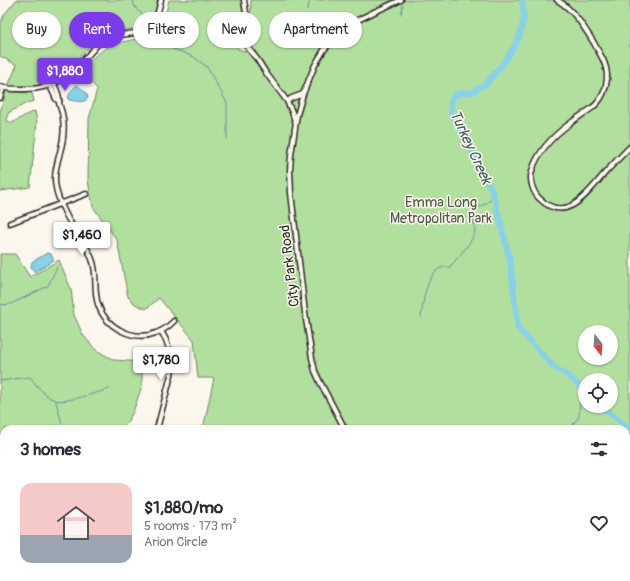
<!DOCTYPE html>
<html lang="en">
<head>
<meta charset="utf-8">
<style>
	:root { --surface:#fff; --page:#f2f2f3; --text:#2b2b33; --muted:#7c7c81; --line:#e1e1e2; --accent:#7c3aed }
	body { margin:0; font-family:Pangolin,sans-serif; background:var(--page); color:var(--text); height:100vh; display:flex; flex-direction:column; font-size:15px; white-space:nowrap }
	* { box-sizing:border-box; margin:0 }
	p { font-size:13px; color:var(--muted) }
	.icon { flex:none; width:22px; height:22px; fill:none; stroke:currentColor; stroke-width:2; stroke-linecap:round; stroke-linejoin:round }
	.map { position:relative; flex:1; overflow:hidden }
	.details { position:absolute; left:0px; top:425px; width:630px; height:156px; display:flex; flex-direction:column; background:var(--surface); border-radius:12px 12px 0 0; box-shadow:0 1px 3px #0004 }
	.details>* { flex:none }
	.hud { position:absolute; left:12px; top:12px; width:400px; height:36px; display:flex; gap:8px }
	.needle { width:26px; rotate:163deg }
	.controls { position:absolute; left:578px; top:325px; display:grid; gap:8px }
	.controls a { display:grid; place-items:center; width:40px; height:40px; border-radius:50%; background:var(--surface); box-shadow:0 1px 3px #0004; font-size:20px }
	.price { position:absolute; translate:-50% -34px; padding:0 9px; border-radius:4px; background:#fff; color:#222; font-size:13px; line-height:26px; filter:drop-shadow(0 1px 2px #0008) }
	.price::after { content:''; position:absolute; left:50%; top:24px; width:12px; height:9px; margin-left:-6px; background:inherit; clip-path:polygon(0 0,100% 0,50% 100%) }
	.price.current { background:var(--accent); color:#fff }
	ul { padding:0; list-style:none }
	li { display:flex; align-items:center; gap:12px; height:100px; padding:0 20px }
	li+li { border-top:1px solid var(--line) }
	li span { display:grid; place-items:center; flex:none; width:112px; height:80px; border-radius:12px; color:#555 }
	li>.icon { margin-inline-start:auto }
	span .icon { width:48px; height:48px; fill:#fffc; stroke-width:1 }
	li b { font-size:17px }
	h2 { display:flex; justify-content:space-between; align-items:center; height:48px; padding:0 20px; font-size:17px }
	.tag { padding:0 14px; border-radius:18px; background:var(--surface); box-shadow:0 1px 3px #0004; font-size:14px; line-height:36px }
	.tag.current { background:var(--accent); color:#fff }
	.map>svg:first-child { display:block }
	.green { fill:#b1df9e; stroke:#6e8564; fill-rule:evenodd }
	.water { fill:#88d2e9; stroke:#638f9d }
	.lines { fill:none; stroke-linecap:round; stroke-linejoin:round }
	.stream { stroke:#638f9d; stroke-width:1 }
	.river { stroke:#88d2e9; stroke-width:6 }
	.minor-casing { stroke:#2b2b2b; stroke-width:7 }
	.minor { stroke:#fbf7ec; stroke-width:4 }
	.labels { text-anchor:middle; stroke-width:3; stroke-linejoin:round; paint-order:stroke }
	.park-label { font-size:14px; fill:#4c5848; stroke:#fbf7ec }
	.street-label { font-size:14px; fill:#2b2b2b; stroke:#fbf7ec }
	.water-label { font-size:15px; font-style:italic; fill:#475d64; stroke:#fbf7ec }
</style>
</head>
<body>
<div class="map">
<svg width="630" height="581" viewBox="0 0 630 581">
	<rect width="100%" height="100%" fill="#fbf7ec"/>
	<filter id="ink" filterUnits="userSpaceOnUse"><feTurbulence type="fractalNoise" baseFrequency=".025" numOctaves="2"/><feDisplacementMap in="SourceGraphic" scale="8" xChannelSelector="R" yChannelSelector="G"/><feConvolveMatrix kernelMatrix="1 2 1 2 8 2 1 2 1" color-interpolation-filters="sRGB"/></filter>
	<g filter="url(#ink)">
		<!-- green -->
		<g class="green">
			<path d="M16,0H158C156,6 156,13 153,18C143,34 117,27 102,36C92,42 84,52 76,62C73,65 70,70 66,73C48,88 29,87 8,86L17,65L0,56V25L4,15Z"/>
			<path d="M169,0H241L244,23L243,29L234,40L238,49L247,52L257,63L273,88L275,83L253,48L250,34L251,0H630V581H32L29,579L26,581H0V254H15L30,277L59,260L71,289L74,315L83,335L96,350L114,360L142,362V386L133,412L123,429H4V577H626V429H203L214,378H198L194,340L159,298L146,309L135,304L128,297L117,240L93,207L88,181L89,119L97,89L80,70C87,63 103,48 112,45C124,40 150,39 159,29C164,23 167,8 169,0ZM585,332H611V358H585ZM585,380H611V406H585Z"/>
			<path d="M6,92L32,93L34,101L27,103L8,113L7,121L12,123L26,115L35,111L37,122L30,187L0,191V112Z"/>
		</g>
		<!-- water -->
		<g class="water">
			<path d="M77,85C82,89 87,92 88,98C83,104 76,101 70,100L68,99C69,93 73,88 77,85Z"/>
			<path d="M47,253L51,254L54,260L35,272L31,267L32,262Z"/>
		</g>
		<g class="lines">
			<!-- stream -->
			<g class="stream">
				<path d="M133,0C134,11 143,15 151,20"/>
				<path d="M307,10L310,0"/>
				<path d="M401,14L403,5"/>
				<path d="M158,25L167,45L171,48L194,57L207,67L227,103V139"/>
				<path d="M0,305L11,304L48,286L57,267"/>
				<path d="M421,317C423,303 426,272 443,267C445,267 448,267 450,267C456,259 474,241 475,230C475,224 472,218 473,211L494,198"/>
				<path d="M0,381L30,377C37,386 44,396 55,400C63,404 98,392 109,389"/>
				<path d="M56,402L62,424L66,429"/>
				<path d="M569,429L579,417L580,399L582,389"/>
				<path d="M500,577V580"/>
			</g>
			<!-- river -->
			<g class="river">
				<path d="M522,0L524,18L519,38L505,61L486,84L472,92L460,93L454,96L451,102V112L459,128L470,147L493,193L510,260L518,328L555,368L569,376L585,392"/>
				<path d="M600,406L630,429"/>
				<path d="M0,439L4,444"/>
				<path d="M115,577L120,581"/>
			</g>
			<!-- minor casing -->
			<g class="minor-casing">
				<g id="minor">
					<path d="M244,0L247,19L244,43L257,59L266,73L287,101L292,112L295,121"/>
					<path d="M557,0C573,9 584,27 594,43C597,49 601,55 604,62C611,78 605,98 592,108C585,113 578,117 572,122C555,134 538,151 532,171C529,180 533,193 540,199C567,225 588,192 605,173C613,164 622,155 630,147"/>
					<path d="M54,84C56,89 59,94 59,99C59,100 59,101 59,102C59,105 61,109 62,113C64,121 64,130 63,138C61,154 52,172 56,188C58,200 67,218 73,227C80,238 88,247 92,259C98,273 93,289 98,304C105,327 133,342 156,333C163,331 169,326 174,321"/>
					<path d="M50,86L56,99L59,101"/>
					<path d="M0,87C7,89 14,89 22,89C59,91 75,70 98,44C104,40 111,37 118,35C132,33 146,35 154,21C158,15 159,7 161,0"/>
					<path d="M0,98L3,88"/>
					<path d="M287,101L292,98L303,94"/>
					<path d="M10,223L86,194"/>
					<path d="M157,429L171,375L172,366L170,352L166,340L161,331"/>
					<path d="M345,429L320,382L315,371L312,358L305,313L291,193L290,170L291,155L297,115L303,94L315,65L324,50L338,34L356,21L374,12L401,0"/>
					<path d="M426,577L428,581"/>
				</g>
			</g>
			<!-- minor -->
			<use href="#minor" class="minor"/>
		</g>
	</g>
	<g class="labels">
		<!-- park labels -->
		<g class="park-label">
			<text x="441" y="207">Emma Long<tspan x="441" dy="16">Metropolitan Park</tspan></text>
		</g>
		<!-- street labels -->
		<g class="street-label">
			<text transform="translate(289 266) rotate(-97)" y="5">City Park Road</text>
		</g>
		<!-- water labels -->
		<g class="water-label">
			<text transform="translate(471 147) rotate(65)" y="5">Turkey Creek</text>
		</g>
	</g>
</svg>
<div class="controls">
<a><svg class="needle" viewBox="-14 -14 28 28"><path d="M0-13l5 13h-10z" fill="#e53935"/><path d="M0 13l5-13h-10z" fill="#7c7c81"/></svg></a>
<a><svg class="icon" aria-label="locate" viewBox="0 0 24 24"><circle cx="12" cy="12" r="6"/><path d="M12 2v4M12 18v4M2 12h4M18 12h4"/></svg></a>
</div>
<b class="price current" style="left:65px;top:92px">$1,880</b>
<b class="price" style="left:82px;top:256px">$1,460</b>
<b class="price" style="left:161px;top:381px">$1,780</b>
<div class="hud">
<a class="tag">Buy</a>
<a class="tag current">Rent</a>
<a class="tag">Filters</a>
<a class="tag">New</a>
<a class="tag">Apartment</a>
</div>
<section class="details">
<h2>3 homes<svg class="icon" aria-label="filters" viewBox="0 0 24 24"><path d="M4 7h16M4 17h16"/><circle cx="9" cy="7" r="2"/><circle cx="15" cy="17" r="2"/></svg></h2>
<ul>
<li><span style="background:linear-gradient(#f6c9c9 65%,#9aa5b1 0)"><svg class="icon" aria-label="home" viewBox="0 0 24 24"><path d="M3 11l9-7 9 7M6 9v11h12V9"/></svg></span><div><b>$1,880/mo</b><p>5 rooms · 173 m²</p><p>Arion Circle</p></div><svg class="icon" aria-label="heart" viewBox="0 0 24 24"><path d="M12 20l-8-8c-3-5 5-10 8-4 3-6 11-1 8 4z"/></svg></li>
</ul>
</section>
</div>
</body>
</html>
